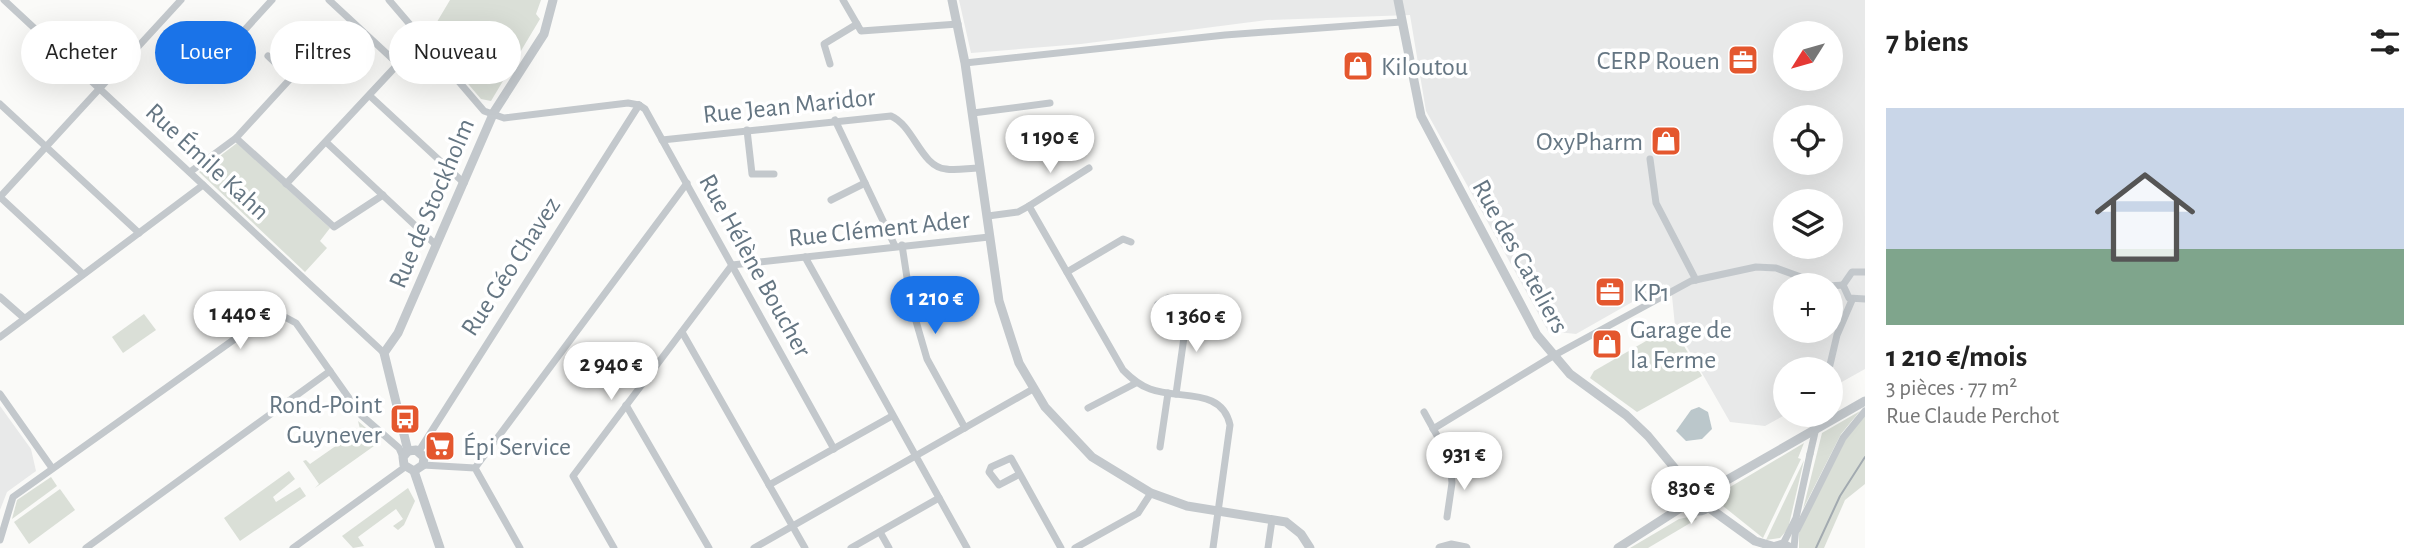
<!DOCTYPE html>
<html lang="fr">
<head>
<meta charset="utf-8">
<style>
	:root { --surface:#fff; --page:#f6f6f6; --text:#222; --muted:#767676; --line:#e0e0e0; --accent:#1a73e8 }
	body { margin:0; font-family:"Alegreya Sans",sans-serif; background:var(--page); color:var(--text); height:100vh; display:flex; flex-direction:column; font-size:26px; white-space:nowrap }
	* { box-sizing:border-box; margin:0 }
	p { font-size:23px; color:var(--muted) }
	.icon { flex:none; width:38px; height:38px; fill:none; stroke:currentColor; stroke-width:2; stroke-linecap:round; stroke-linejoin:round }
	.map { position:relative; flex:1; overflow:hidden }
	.sheet { display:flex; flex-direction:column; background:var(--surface); width:560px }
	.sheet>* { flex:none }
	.top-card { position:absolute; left:21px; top:21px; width:665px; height:63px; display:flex; gap:14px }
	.needle { width:46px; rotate:233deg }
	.fabs { position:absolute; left:1773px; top:21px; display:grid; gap:14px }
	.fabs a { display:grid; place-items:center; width:70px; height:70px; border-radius:50%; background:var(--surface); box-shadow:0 7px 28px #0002; font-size:35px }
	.price { position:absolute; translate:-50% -60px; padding:0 16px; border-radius:24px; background:#fff; color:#222; font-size:23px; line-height:46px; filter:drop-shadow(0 2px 4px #0008) }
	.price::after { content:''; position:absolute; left:50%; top:42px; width:21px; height:16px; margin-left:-10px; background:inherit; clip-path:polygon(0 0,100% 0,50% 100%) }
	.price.selected { background:var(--accent); color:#fff }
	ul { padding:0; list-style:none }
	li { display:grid; align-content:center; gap:14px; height:371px; padding:0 21px }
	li+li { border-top:2px solid var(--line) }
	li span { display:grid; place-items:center; height:217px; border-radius:0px; color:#555 }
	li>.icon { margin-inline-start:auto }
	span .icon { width:126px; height:126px; fill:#fffc; stroke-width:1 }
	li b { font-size:30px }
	h2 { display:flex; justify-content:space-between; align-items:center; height:84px; padding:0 21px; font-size:30px }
	.chip { padding:0 24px; border-radius:32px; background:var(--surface); box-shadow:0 7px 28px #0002; font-size:24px; line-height:63px }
	.chip.selected { background:var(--accent); color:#fff }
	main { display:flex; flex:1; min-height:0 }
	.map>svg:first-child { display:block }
	.built { fill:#e8e9e9; fill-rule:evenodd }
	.green { fill:#dadfd7 }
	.water { fill:#bbc7cb }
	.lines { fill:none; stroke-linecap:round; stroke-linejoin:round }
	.minor { stroke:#c3c8cc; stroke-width:7 }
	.tertiary { stroke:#c3c8cc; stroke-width:9 }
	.tram { stroke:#a2aab0; stroke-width:2 }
	.minor-bridge { stroke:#c3c8cc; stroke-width:7 }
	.labels { text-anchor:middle; stroke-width:7; stroke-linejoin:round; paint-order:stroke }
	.poi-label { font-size:26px; fill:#657683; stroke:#fff; text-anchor:start }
	.street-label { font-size:26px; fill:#657683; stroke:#fff }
</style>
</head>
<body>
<main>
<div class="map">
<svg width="1865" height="548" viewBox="0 0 1865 548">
	<rect width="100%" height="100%" fill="#fafaf8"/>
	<!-- built -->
	<g class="built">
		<path d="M959,0H1865V369L1831,388L1830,369H1785V415L1765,426L1730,422L1675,326L1672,296L1664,284L1576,334L1548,331L1426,111L1410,15L1267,20L1081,44L971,53ZM1785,33H1830V79H1785ZM1785,117H1830V163H1785ZM1785,201H1830V247H1785ZM1785,285H1830V331H1785Z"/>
		<path d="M0,406L31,449L36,471L7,492L0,510Z"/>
	</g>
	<!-- green -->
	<g class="green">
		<path d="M450,0H541L536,14L540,19L491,101L481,99L428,37Z"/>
		<path d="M237,143L330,228L320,241L327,248L305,272L199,172Z"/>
		<path d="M144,314L156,330L123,353L112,337Z"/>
		<path d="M1672,326L1702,376L1637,412L1590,378L1594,371Z"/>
		<path d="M1860,411L1841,434L1803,509L1822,433Z"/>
		<path d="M1865,415V484L1845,500L1824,548H1799V533L1844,439Z"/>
		<path d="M358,421L381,441L315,488L319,484L303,461L306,460L310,464L360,429Z"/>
		<path d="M1804,443L1798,458L1801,459L1763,538L1723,506L1725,490Z"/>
		<path d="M1804,460L1788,529L1780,538L1766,540Z"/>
		<path d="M289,471L295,479L273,497L276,502L300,487L306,496L240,541L224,518Z"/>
		<path d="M51,477L57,486L12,519L17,500Z"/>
		<path d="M408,488L415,501L404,525L398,530L393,526L403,519L396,509L358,537L364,546L353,548L342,536Z"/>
		<path d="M60,489L75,510L29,544L14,522Z"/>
		<path d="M1693,516L1697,519L1648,548H1630L1679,519Z"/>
	</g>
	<!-- water -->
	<path class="water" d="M1699,407L1708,412L1712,429L1702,439L1686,441L1676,431L1691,410Z"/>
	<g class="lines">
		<!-- minor -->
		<g class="minor">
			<path d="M4,0L384,353"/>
			<path d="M329,0L398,64"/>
			<path d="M389,0L484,111L504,118L628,103L639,105"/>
			<path d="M843,0L861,31L958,24"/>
			<path d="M190,52L208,70L272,0"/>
			<path d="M965,63L1225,35L1401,22"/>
			<path d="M830,64L824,44L857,24"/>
			<path d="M370,96L464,183"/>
			<path d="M0,104L139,233"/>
			<path d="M639,105L645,109L834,449"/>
			<path d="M973,113L1050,103"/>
			<path d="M835,120L895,246"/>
			<path d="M747,130L752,174H774"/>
			<path d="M236,138L334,227L383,195"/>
			<path d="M662,140L891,116C914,126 921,167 946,169C956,171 969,168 979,168"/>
			<path d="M326,142L436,245"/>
			<path d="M1650,159L1656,203L1696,280"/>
			<path d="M190,172L236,138L291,78L268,56"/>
			<path d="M286,184L398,64L427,45"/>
			<path d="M0,197L181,0"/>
			<path d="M0,197L83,274"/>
			<path d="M831,200L865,183"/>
			<path d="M1029,206L1089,168"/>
			<path d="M988,216L1018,212L1029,206L1123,370C1132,379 1139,385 1150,389C1179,400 1222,387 1230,425L1213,548"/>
			<path d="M902,245L911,304L927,359L965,428"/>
			<path d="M805,257L967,548"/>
			<path d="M732,265L989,237"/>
			<path d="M1067,272L1123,239L1131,242"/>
			<path d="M1865,272H1852L1843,285L1849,298L1865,299"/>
			<path d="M1830,286L1843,285"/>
			<path d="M0,297L24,318"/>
			<path d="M682,332L805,548"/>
			<path d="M0,337L203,185"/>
			<path d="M1829,369L1837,335L1852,300"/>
			<path d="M0,394L52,468"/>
			<path d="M1176,394L1185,330C1182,319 1174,308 1168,298L1158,304L1167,318L1180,319"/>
			<path d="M626,405L709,548"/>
			<path d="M1088,408L1136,383"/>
			<path d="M1424,412L1450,459L1452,483L1447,517"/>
			<path d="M1433,429L1553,356L1691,281L1756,267L1776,268L1823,285"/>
			<path d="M1160,447L1168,393"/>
			<path d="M419,451L639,105"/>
			<path d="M423,465L475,468L520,548"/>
			<path d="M475,468L687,183"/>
			<path d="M1020,474L999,485L989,472L991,467L1011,458L1061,548"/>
			<path d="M769,485L892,416"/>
			<path d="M1797,530L1843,438L1865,411"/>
			<path d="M880,532L889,548"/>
			<path d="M0,540L13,497L267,316H283L296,323L361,415L399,448L403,457"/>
			<path d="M1783,544L1796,518L1810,454"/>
			<path d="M86,548L330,371"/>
			<path d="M293,548L405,467"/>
			<path d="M614,548L573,476L732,265"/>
			<path d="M754,548L1033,389"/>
			<path d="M851,548L939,498"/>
			<path d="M1075,548L1138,513L1151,493"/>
			<path d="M1268,548L1272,520"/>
			<path d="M1794,548L1796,526"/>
		</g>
		<!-- tertiary -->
		<g class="tertiary">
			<path d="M952,0L965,63L999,301L1019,363L1045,407L1092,457L1151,493L1187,506L1286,522L1301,534L1310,548"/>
			<path d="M1398,0L1421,116L1537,335L1570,374L1626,415L1648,436L1687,483"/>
			<path d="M408,451L384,353L398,333L494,112L544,34L553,0"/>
			<path d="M408,451L416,450L424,457L423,465L414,471"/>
			<path d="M408,451L403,457L404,465L414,471"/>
			<path d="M414,471L440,548"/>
			<circle cx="1698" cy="495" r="16"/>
			<path d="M1713,488L1865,401"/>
			<path d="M1708,507L1755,541L1772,546"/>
			<path d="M1440,548L1451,545L1466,548"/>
			<path d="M1618,548L1685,505"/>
			<path d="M1769,548L1783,544L1791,548"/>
		</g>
		<!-- tram -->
		<path class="tram" d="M1816,548L1840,496L1865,457"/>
		<!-- minor-bridge -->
		<path class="minor-bridge" d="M1810,454L1819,415"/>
	</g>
	<!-- icons -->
	<defs>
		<g id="office-square" transform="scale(1.575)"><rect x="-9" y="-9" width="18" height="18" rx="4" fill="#e4572e" stroke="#fff"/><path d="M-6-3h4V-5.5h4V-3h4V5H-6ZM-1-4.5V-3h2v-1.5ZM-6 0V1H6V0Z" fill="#fff"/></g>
		<g id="shop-square" transform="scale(1.575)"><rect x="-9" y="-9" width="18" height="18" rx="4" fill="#e4572e" stroke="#fff"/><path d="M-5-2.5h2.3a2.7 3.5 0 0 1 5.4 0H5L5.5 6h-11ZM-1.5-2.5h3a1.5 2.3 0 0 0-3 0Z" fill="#fff"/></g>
		<g id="bus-square" transform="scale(1.575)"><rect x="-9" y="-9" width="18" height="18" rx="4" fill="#e4572e" stroke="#fff"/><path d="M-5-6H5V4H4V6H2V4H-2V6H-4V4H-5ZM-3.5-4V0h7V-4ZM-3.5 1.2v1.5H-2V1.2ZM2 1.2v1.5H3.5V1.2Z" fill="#fff"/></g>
		<g id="supermarket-square" transform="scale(1.575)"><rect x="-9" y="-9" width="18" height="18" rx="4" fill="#e4572e" stroke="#fff"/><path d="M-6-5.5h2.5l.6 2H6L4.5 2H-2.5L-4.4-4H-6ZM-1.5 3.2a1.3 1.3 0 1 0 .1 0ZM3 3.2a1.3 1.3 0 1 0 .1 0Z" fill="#fff"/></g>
	</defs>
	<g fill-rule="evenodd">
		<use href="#office-square" x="1743" y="60"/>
		<use href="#shop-square" x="1358" y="66"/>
		<use href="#shop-square" x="1666" y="141"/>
		<use href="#office-square" x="1610" y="292"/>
		<use href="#shop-square" x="1607" y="344"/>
		<use href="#bus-square" x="405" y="419"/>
		<use href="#supermarket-square" x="440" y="446"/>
	</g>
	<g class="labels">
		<!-- poi labels -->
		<g class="poi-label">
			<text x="1720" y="69" text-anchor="end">CERP Rouen</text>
			<text x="1381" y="75">Kiloutou</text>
			<text x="1643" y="150" text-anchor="end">OxyPharm</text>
			<text x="1633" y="301">KP1</text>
			<text x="1630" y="338">Garage de<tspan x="1630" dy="30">la Ferme</tspan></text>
			<text x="382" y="413" text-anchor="end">Rond-Point<tspan x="382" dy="30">Guynever</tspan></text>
			<text x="463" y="455">Épi Service</text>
		</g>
		<!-- street labels -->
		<g class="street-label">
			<text transform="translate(789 105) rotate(-6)" y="9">Rue Jean Maridor</text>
			<text transform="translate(208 161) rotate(43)" y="9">Rue Émile Kahn</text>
			<text transform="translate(431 203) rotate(-67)" y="9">Rue de Stockholm</text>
			<text transform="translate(879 228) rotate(-6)" y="9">Rue Clément Ader</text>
			<text transform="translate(1521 256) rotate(61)" y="9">Rue des Cateliers</text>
			<text transform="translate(756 265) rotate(61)" y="9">Rue Hélène Boucher</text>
			<text transform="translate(510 266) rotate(-57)" y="9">Rue Géo Chavez</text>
		</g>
	</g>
</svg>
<div class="fabs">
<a><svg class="needle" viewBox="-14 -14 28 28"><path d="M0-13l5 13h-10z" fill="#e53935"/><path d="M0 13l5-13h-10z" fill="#767676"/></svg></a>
<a><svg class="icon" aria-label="locate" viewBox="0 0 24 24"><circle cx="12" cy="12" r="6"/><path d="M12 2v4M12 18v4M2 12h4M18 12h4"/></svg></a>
<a><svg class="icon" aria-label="layers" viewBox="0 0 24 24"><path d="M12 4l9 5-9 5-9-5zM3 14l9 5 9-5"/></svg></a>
<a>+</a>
<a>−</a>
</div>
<b class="price" style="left:1050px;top:175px">1 190 €</b>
<b class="price selected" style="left:935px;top:336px">1 210 €</b>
<b class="price" style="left:240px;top:351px">1 440 €</b>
<b class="price" style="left:1196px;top:354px">1 360 €</b>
<b class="price" style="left:611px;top:402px">2 940 €</b>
<b class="price" style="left:1464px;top:492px">931 €</b>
<b class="price" style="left:1691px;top:526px">830 €</b>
<div class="top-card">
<a class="chip">Acheter</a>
<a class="chip selected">Louer</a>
<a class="chip">Filtres</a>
<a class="chip">Nouveau</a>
</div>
</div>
<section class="sheet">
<h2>7 biens<svg class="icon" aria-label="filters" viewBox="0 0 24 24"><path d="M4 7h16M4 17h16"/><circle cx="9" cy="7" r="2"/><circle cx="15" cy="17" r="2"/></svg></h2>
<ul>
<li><span style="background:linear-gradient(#c9d6e8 65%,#7fa58c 0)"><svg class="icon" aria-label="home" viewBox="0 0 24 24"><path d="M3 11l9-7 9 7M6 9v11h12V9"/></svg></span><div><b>1 210 €/mois</b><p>3 pièces · 77 m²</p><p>Rue Claude Perchot</p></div></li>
</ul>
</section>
</main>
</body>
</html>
